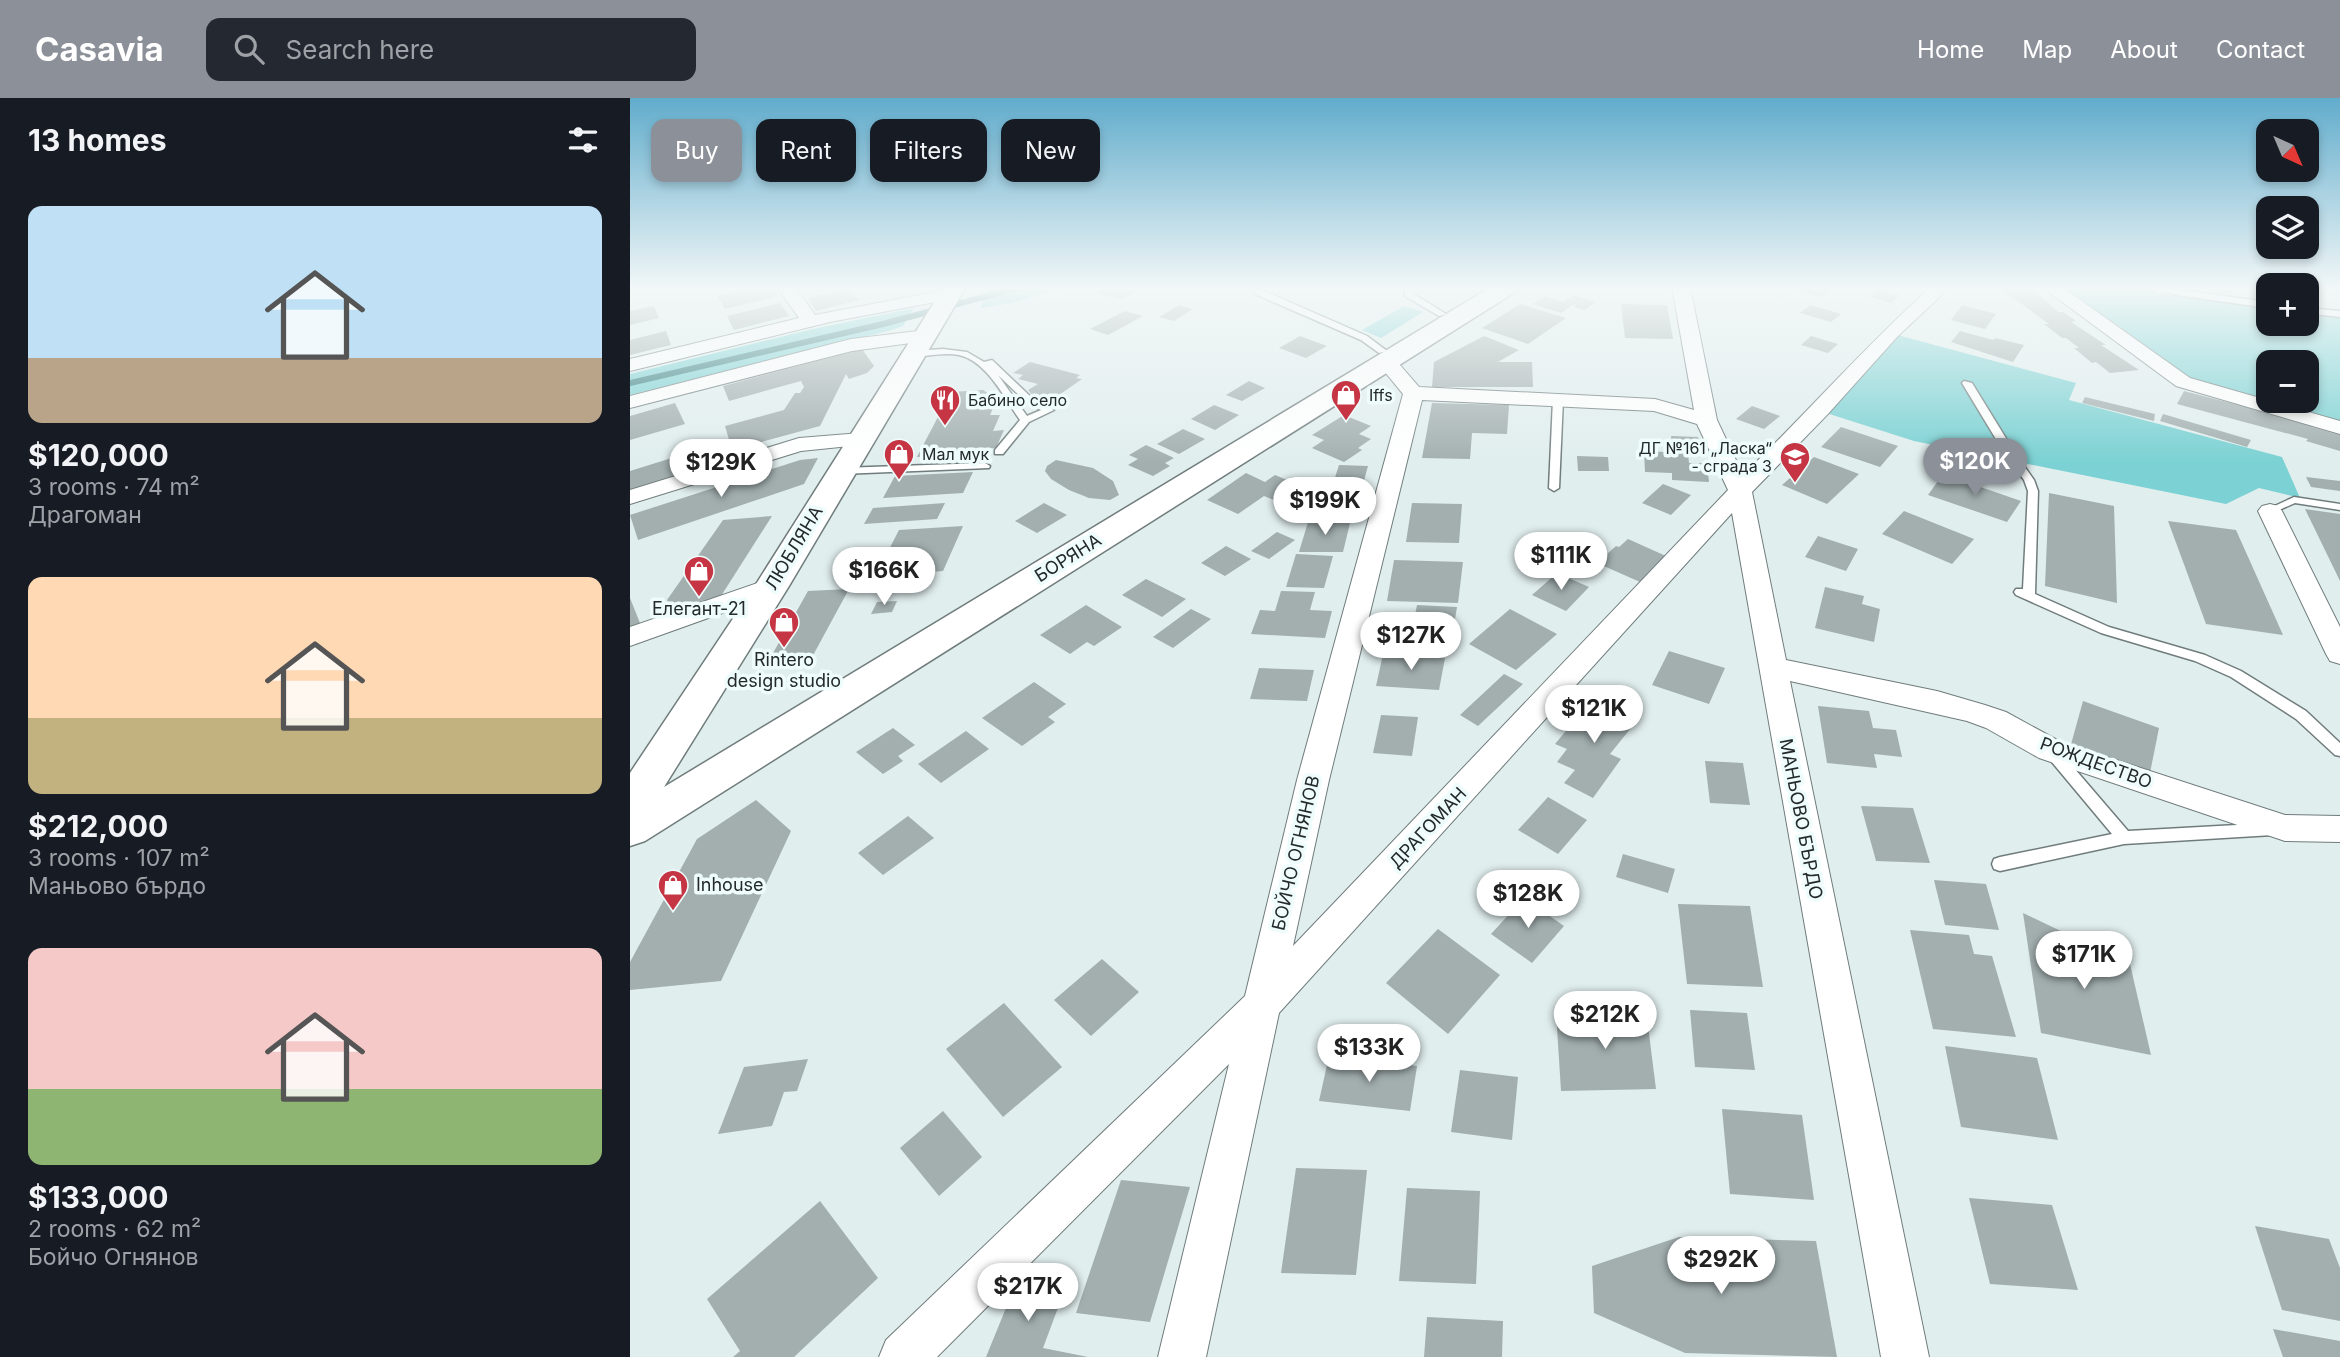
<!DOCTYPE html>
<html lang="en">
<head>
<meta charset="utf-8">
<style>
	:root { --surface:#171b24; --page:#242831; --text:#f1f3f6; --muted:#9ea1a6; --accent:#8c9099 }
	body { margin:0; font-family:Inter,sans-serif; background:var(--page); color:var(--text); height:100vh; display:flex; flex-direction:column; font-size:26px; white-space:nowrap }
	* { box-sizing:border-box; margin:0 }
	p { font-size:23px; color:var(--muted) }
	.icon { flex:none; width:38px; height:38px; fill:none; stroke:currentColor; stroke-width:2; stroke-linecap:round; stroke-linejoin:round }
	.map { position:relative; flex:1; overflow:hidden }
	.panel { display:flex; flex-direction:column; background:var(--surface); width:630px }
	.panel>* { flex:none }
	.hud { position:absolute; left:21px; top:21px; width:665px; height:63px; display:flex; gap:14px }
	.needle { width:46px; rotate:136deg }
	.controls { position:absolute; left:1626px; top:21px; display:grid; gap:14px }
	.controls a { display:grid; place-items:center; width:63px; height:63px; border-radius:14px; background:var(--surface); box-shadow:0 4px 10px #0003; font-size:35px }
	.price { position:absolute; translate:-50% -60px; padding:0 16px; border-radius:24px; background:#fff; color:#222; font-size:23px; line-height:46px; filter:drop-shadow(0 2px 4px #0008) }
	.price::after { content:''; position:absolute; left:50%; top:42px; width:21px; height:16px; margin-left:-10px; background:inherit; clip-path:polygon(0 0,100% 0,50% 100%) }
	.price.active { background:var(--accent); color:#fff }
	ul { padding:0; list-style:none }
	li { display:grid; align-content:center; gap:14px; height:371px; padding:0 28px }
	li span { display:grid; place-items:center; height:217px; border-radius:14px; color:#555 }
	li>.icon { margin-inline-start:auto }
	span .icon { width:126px; height:126px; fill:#fffc; stroke-width:1 }
	li b { font-size:30px }
	h2 { display:flex; justify-content:space-between; align-items:center; height:84px; padding:0 28px; font-size:30px }
	.tag { padding:0 24px; border-radius:14px; background:var(--surface); box-shadow:0 4px 10px #0003; font-size:24px; line-height:63px }
	.tag.active { background:var(--accent); color:#fff }
	header { display:flex; align-items:center; gap:42px; box-sizing:border-box; height:98px; padding:0 35px; background:var(--accent); color:#fff }
	header strong { font-size:33px }
	nav { display:flex; gap:38px; margin-inline-start:auto; font-size:24px }
	.search { width:490px; height:63px; background:var(--page); display:flex; align-items:center; gap:18px; box-sizing:border-box; padding:0 24px; border-radius:14px; color:var(--muted); font-size:26px }
	main { display:flex; flex:1; min-height:0 }
	.map>svg:first-child { display:block }
	.green { fill:#7bd1d3; fill-rule:evenodd }
	.lines { fill:none; stroke-linecap:round; stroke-linejoin:round }
	.stream { stroke:#317c7e; stroke-width:6 }
	.building { fill:#a3afaf }
	.lane-casing { stroke:#707c7c; stroke-width:3 }
	.street-casing { stroke:#707c7c; stroke-width:2 }
	.secondary-casing { stroke:#707c7c; stroke-width:3 }
	.lane { fill:#fff; fill-rule:evenodd }
	.street { fill:#fff; fill-rule:evenodd }
	.secondary { fill:#fff; fill-rule:evenodd }
	.labels { text-anchor:middle; stroke-width:7; stroke-linejoin:round; paint-order:stroke }
	.far-poi-label { font-size:16px; fill:#242929; stroke:#eefcfc; text-anchor:start }
	.street-label { font-size:18px; fill:#242929; stroke:#eefcfc }
	.poi-label { font-size:18px; fill:#242929; stroke:#eefcfc }
</style>
</head>
<body>
<header>
<strong>Casavia</strong>
<div class="search"><svg class="icon" aria-label="search" viewBox="0 0 24 24"><circle cx="10" cy="10" r="6"/><path d="M15 15l6 6"/></svg>Search here</div>
<nav><a>Home</a><a>Map</a><a>About</a><a>Contact</a></nav>
</header>
<main>
<section class="panel">
<h2>13 homes<svg class="icon" aria-label="filters" viewBox="0 0 24 24"><path d="M4 7h16M4 17h16"/><circle cx="9" cy="7" r="2"/><circle cx="15" cy="17" r="2"/></svg></h2>
<ul>
<li><span style="background:linear-gradient(#bfe0f5 70%,#b9a48a 0)"><svg class="icon" aria-label="home" viewBox="0 0 24 24"><path d="M3 11l9-7 9 7M6 9v11h12V9"/></svg></span><div><b>$120,000</b><p>3 rooms · 74 m²</p><p>Драгоман</p></div></li>
<li><span style="background:linear-gradient(#ffd9b3 65%,#c2b280 0)"><svg class="icon" aria-label="home" viewBox="0 0 24 24"><path d="M3 11l9-7 9 7M6 9v11h12V9"/></svg></span><div><b>$212,000</b><p>3 rooms · 107 m²</p><p>Маньово бърдо</p></div></li>
<li><span style="background:linear-gradient(#f6c9c9 65%,#8fb573 0)"><svg class="icon" aria-label="home" viewBox="0 0 24 24"><path d="M3 11l9-7 9 7M6 9v11h12V9"/></svg></span><div><b>$133,000</b><p>2 rooms · 62 m²</p><p>Бойчо Огнянов</p></div></li>
</ul>
</section>
<div class="map">
<svg width="1710" height="1259" viewBox="0 0 1710 1259">
	<rect width="100%" height="100%" fill="#e1eeee"/>
	<!-- green -->
	<g class="green">
		<path d="M360,189H433L382,205L350,210Z"/>
		<path d="M1421,189H1531L1638,207V226H1676L1677,212L1710,216V330L1553,284ZM1638,264H1676V303H1638Z"/>
		<path d="M774,208L793,214L751,240L732,232Z"/>
		<path d="M284,210L273,228L258,233L0,297V276L183,231Z"/>
		<path d="M1260,235L1446,285L1439,302L1652,359L1670,400L1629,390L1596,406L1284,343L1190,313Z"/>
	</g>
	<g class="lines">
		<!-- stream -->
		<path class="stream" d="M0,285L253,226L390,189"/>
	</g>
	<!-- building -->
	<g class="building">
		<path d="M124,189H142L148,198L95,211L87,198Z"/>
		<path d="M475,189H493L508,192L493,201L464,195Z"/>
		<path d="M1171,189H1193L1200,191L1190,199L1166,192Z"/>
		<path d="M1368,189H1396L1405,193L1428,214H1433L1446,223L1441,224L1476,247H1471L1509,272L1480,275L1466,264L1462,265L1444,250H1449L1436,240H1432L1414,226H1419Z"/>
		<path d="M1583,189H1600L1604,196L1585,194Z"/>
		<path d="M219,190L229,202L186,213L178,200Z"/>
		<path d="M1249,191L1270,197L1261,205L1240,199Z"/>
		<path d="M944,197L966,204L954,212L944,209L946,207L944,206L931,215L903,206L915,198L933,204Z"/>
		<path d="M150,205L159,218L104,232L97,218Z"/>
		<path d="M890,206L936,220L898,246L852,230Z"/>
		<path d="M991,206L1037,207L1043,241L995,240Z"/>
		<path d="M549,207L563,211L544,223L529,219Z"/>
		<path d="M1180,207L1211,216L1201,224L1170,215Z"/>
		<path d="M1332,207L1366,216L1355,231L1321,222Z"/>
		<path d="M24,208L29,220L0,227V213Z"/>
		<path d="M495,213L513,218L478,237L460,231Z"/>
		<path d="M36,233L41,247L0,257V242Z"/>
		<path d="M1330,233L1363,242L1365,240L1394,247L1383,264L1321,244Z"/>
		<path d="M670,238L697,248L676,260L649,250Z"/>
		<path d="M854,238L889,252L868,264H902L903,289H802L804,264Z"/>
		<path d="M1181,238L1208,246L1198,255L1171,247Z"/>
		<path d="M232,251L244,268L237,275L219,281L216,276L190,328L102,352L95,328L154,312L165,295H170L174,289L171,283L99,303L93,288Z"/>
		<path d="M400,264L450,277L446,280L452,281L419,304L405,300L398,292L408,286L388,281L393,277L383,275Z"/>
		<path d="M619,283L635,290L612,303L596,297Z"/>
		<path d="M353,292L367,301L360,317H370L363,333L374,332L366,350L355,351L353,356L287,359L321,294Z"/>
		<path d="M1554,293L1682,326V329L1710,337V353L1676,343L1678,341L1547,306Z"/>
		<path d="M1455,299L1525,316L1524,323L1452,305Z"/>
		<path d="M45,305L55,326L0,342V318Z"/>
		<path d="M802,305L879,307L877,336L842,335L840,361L792,360Z"/>
		<path d="M584,307L609,317L585,332L561,321Z"/>
		<path d="M1122,308L1150,318L1134,331L1106,321Z"/>
		<path d="M1533,316L1621,342L1617,349L1530,323Z"/>
		<path d="M714,317L741,328L729,336L741,341L728,350L732,352L714,364L682,350L694,342L682,337Z"/>
		<path d="M1211,329L1268,348L1250,369L1191,349Z"/>
		<path d="M553,331L575,341L549,356L527,346Z"/>
		<path d="M1041,338L1068,339L1070,351L1043,350Z"/>
		<path d="M516,347L544,360L535,365L540,368L523,378L498,367L508,361L499,357Z"/>
		<path d="M1014,353L1058,355L1059,365H1077L1079,384L1042,382V375L1015,374Z"/>
		<path d="M61,354L69,371L0,392V373Z"/>
		<path d="M947,358L978,359L979,373H948Z"/>
		<path d="M1184,359L1229,376L1197,406L1152,387Z"/>
		<path d="M188,360L174,386L8,442L0,417L170,362Z"/>
		<path d="M426,362L463,370L483,383L489,397L480,402L459,400L439,392L421,381L415,373L417,368Z"/>
		<path d="M709,367L738,368L732,390L702,389Z"/>
		<path d="M343,374L333,395L253,400L265,378Z"/>
		<path d="M616,375L635,384L645,377L657,382L662,379L676,385L649,404L634,398L608,416L577,402Z"/>
		<path d="M1313,376L1391,403L1377,424L1298,397Z"/>
		<path d="M1676,379L1710,383V393L1681,389Z"/>
		<path d="M1033,386L1061,397L1041,417L1012,405Z"/>
		<path d="M697,395L721,396L716,422H691Z"/>
		<path d="M1419,395L1484,408L1487,505L1415,488Z"/>
		<path d="M315,405L307,421L234,426L243,410Z"/>
		<path d="M414,405L437,417L407,435L385,423Z"/>
		<path d="M782,405L832,406L829,445L776,444Z"/>
		<path d="M1675,411L1710,416V483Z"/>
		<path d="M1274,413L1344,441L1322,466L1252,436Z"/>
		<path d="M142,418L91,498L43,515L37,502L93,422Z"/>
		<path d="M1538,423L1606,432L1653,537L1576,526Z"/>
		<path d="M678,424L720,425L713,454H669Z"/>
		<path d="M333,428L313,473L279,476L283,469L249,471L269,432Z"/>
		<path d="M647,434L665,442L639,461L621,453Z"/>
		<path d="M1188,438L1228,451L1216,473L1175,459Z"/>
		<path d="M998,441L1036,458L1010,484L967,465L986,448L989,449Z"/>
		<path d="M596,448L621,461L595,478L571,465Z"/>
		<path d="M666,456L703,458L694,490L656,489Z"/>
		<path d="M764,462L833,464L828,505L757,503Z"/>
		<path d="M927,475L959,489L936,513L902,497Z"/>
		<path d="M516,481L556,501L532,519L492,497Z"/>
		<path d="M1195,489L1234,498L1232,506L1250,511L1244,544L1185,530Z"/>
		<path d="M219,491L181,561L138,564L178,493Z"/>
		<path d="M651,493L685,494L680,512L702,513L695,540L621,536L630,512L645,513Z"/>
		<path d="M0,500L10,525L0,529Z"/>
		<path d="M267,503L262,514L241,516L247,504Z"/>
		<path d="M456,507L492,529L464,548L457,544L440,556L410,537Z"/>
		<path d="M787,507L827,509L823,533L782,531Z"/>
		<path d="M561,511L581,521L543,550L523,539Z"/>
		<path d="M880,511L927,536L886,572L839,546Z"/>
		<path d="M1039,553L1095,570L1079,606L1022,587Z"/>
		<path d="M753,556L815,560L809,592L746,588Z"/>
		<path d="M629,570L684,572L677,603L620,601Z"/>
		<path d="M874,576L893,586L848,628L830,617Z"/>
		<path d="M404,584L436,606L418,619L425,624L392,648L352,620Z"/>
		<path d="M964,599L1009,620L980,656L991,661L963,700L934,685L945,672L927,664L937,651L925,646Z"/>
		<path d="M1453,603L1529,630L1519,680L1440,650Z"/>
		<path d="M1188,608L1239,613L1243,630L1266,632L1272,659L1244,656L1247,670L1197,665Z"/>
		<path d="M751,617L788,619L782,658L743,655Z"/>
		<path d="M263,630L285,647L268,658L273,663L253,676L226,654Z"/>
		<path d="M336,633L359,651L311,685L288,666Z"/>
		<path d="M1075,663L1113,665L1120,707L1080,705Z"/>
		<path d="M918,699L957,722L928,756L888,732Z"/>
		<path d="M126,702L161,733L91,883L0,892V864L67,741Z"/>
		<path d="M1231,708L1283,710L1300,765L1246,763Z"/>
		<path d="M278,718L304,740L253,777L228,755Z"/>
		<path d="M993,756L1045,771L1038,795L986,779Z"/>
		<path d="M1304,782L1356,786L1369,832L1315,827Z"/>
		<path d="M894,800L934,828L902,865L861,836Z"/>
		<path d="M1048,806L1120,808L1133,889L1057,886Z"/>
		<path d="M1393,815L1500,866L1521,957L1411,935Z"/>
		<path d="M808,831L870,877L818,936L756,885Z"/>
		<path d="M1280,832L1339,837L1344,856L1362,858L1386,939L1303,931Z"/>
		<path d="M472,861L509,894L461,938L424,902Z"/>
		<path d="M374,905L432,969L373,1019L316,951Z"/>
		<path d="M1016,912L1026,991L931,993L926,914Z"/>
		<path d="M1060,912L1117,915L1125,972L1065,969Z"/>
		<path d="M1315,948L1407,960L1428,1042L1331,1029Z"/>
		<path d="M699,958L787,968L780,1013L689,1003Z"/>
		<path d="M178,961L167,993L154,994L142,1028L88,1036L114,969Z"/>
		<path d="M830,972L888,979L882,1042L821,1034Z"/>
		<path d="M1092,1011L1172,1017L1184,1102L1100,1096Z"/>
		<path d="M313,1013L352,1059L309,1098L270,1050Z"/>
		<path d="M666,1070L737,1072L726,1177L651,1175Z"/>
		<path d="M491,1082L560,1089L520,1224L446,1215Z"/>
		<path d="M777,1090L850,1093L846,1186L769,1183Z"/>
		<path d="M1339,1100L1422,1107L1448,1192L1360,1186Z"/>
		<path d="M190,1103L248,1180L164,1259H103L110,1253L77,1201Z"/>
		<path d="M1625,1128L1699,1141L1710,1170V1223L1652,1212Z"/>
		<path d="M1049,1139L1186,1143L1207,1259L1055,1255L964,1215L962,1168Z"/>
		<path d="M387,1183L435,1191L413,1250L458,1259H356Z"/>
		<path d="M797,1219L873,1223L872,1259H794Z"/>
		<path d="M1643,1231L1710,1243V1259H1653Z"/>
	</g>
	<g class="lines">
		<!-- lane casing -->
		<g class="lane-casing">
			<g id="lane">
				<path d="M629,189H638L634,193L737,238L757,253L749,255L731,242L625,196L624,194Z"/>
				<path d="M775,189H783L782,195L816,216L809,218L775,198Z"/>
				<path d="M1529,189L1638,204V210L1554,198L1529,193Z"/>
				<path d="M1676,210L1710,213V219L1676,215Z"/>
				<path d="M313,251L337,254L354,264L362,262L402,300L424,312L399,324L373,356H365V352L390,322C375,301 357,263 329,257C315,254 299,258 284,259L279,256L284,253ZM368,277L396,304L411,312L397,318Z"/>
				<path d="M1334,283L1342,285L1385,355L1404,382L1408,393L1405,496L1479,529L1575,557L1611,573L1676,613L1710,645V658L1705,657L1666,621L1601,579L1565,563L1471,535L1386,497L1384,494L1386,491H1393L1398,393L1394,382L1375,356L1332,285Z"/>
				<path d="M928,298L933,301L929,390L924,393L919,390L923,301Z"/>
				<path d="M355,365L360,368L359,370L211,376L206,373L211,370Z"/>
				<path d="M1664,399L1710,406V412L1665,405L1640,416L1634,413Z"/>
				<path d="M1421,648L1426,649L1498,733L1643,725L1648,727L1651,731L1648,735L1643,737L1494,746L1370,773L1364,771L1362,766L1364,761L1370,759L1482,736L1416,657L1414,653L1416,649Z"/>
			</g>
		</g>
		<!-- street casing -->
		<g class="street-casing">
			<g id="street">
				<path d="M147,189H165L185,217L321,191L330,196L321,201L200,224L0,273V261L169,220Z"/>
				<path d="M1042,189H1060L1087,322L1113,377C1177,315 1235,248 1301,189H1320L1267,239L1197,317L1122,394L1156,562L1307,593L1355,607L1376,614L1431,644L1655,717L1710,718V744L1655,743L1409,660L1356,630L1337,623L1160,583L1299,1259H1251L1102,415L649,915L576,1259H528L599,966L307,1259H249L256,1242L615,898L667,682L773,296L746,263L749,259H763L789,289L1025,301L1064,312ZM792,302L1024,313L1067,326L1098,392L663,848L699,682Z"/>
				<path d="M1412,189H1432L1560,280L1710,323V336L1546,288Z"/>
				<path d="M1522,189H1540L1541,191L1532,196L1526,195Z"/>
				<path d="M296,232L303,234L305,238L303,242L222,253L0,310V298L221,241Z"/>
				<path d="M231,335L239,336L242,341L239,346L171,353L0,406V392L169,340Z"/>
				<path d="M1640,406L1648,408L1652,413L1710,529V566L1700,563L1696,556L1628,413L1632,408Z"/>
				<path d="M142,480L151,482L155,488L151,494L0,548V529Z"/>
			</g>
		</g>
		<!-- secondary casing -->
		<g class="secondary-casing">
			<path id="secondary" d="M314,189H336L159,488L34,689L861,189H888L885,194L15,743L0,748V675L128,483Z"/>
		</g>
		<!-- lane -->
		<use href="#lane" class="lane"/>
		<!-- street -->
		<use href="#street" class="street"/>
		<!-- secondary -->
		<use href="#secondary" class="secondary"/>
	</g>
	<!-- sky -->
	<linearGradient id="sky" x2="0" y2="1"><stop stop-color="#61accc"/><stop offset="0.52" stop-color="#f2f7f7"/><stop offset="1" stop-color="#f2f7f7" stop-opacity="0"/></linearGradient>
	<rect width="1710" height="365" fill="url(#sky)"/>
	<!-- icons -->
	<defs>
		<g id="shop-pin" transform="scale(1.575)"><path d="M0 17L-7.5 6A9.5 9.5 0 1 1 7.5 6Z" fill="#c63543" stroke="#eefcfc"/><path d="M-5-2.5h2.3a2.7 3.5 0 0 1 5.4 0H5L5.5 6h-11ZM-1.5-2.5h3a1.5 2.3 0 0 0-3 0Z" fill="#fff"/></g>
		<g id="restaurant-pin" transform="scale(1.575)"><path d="M0 17L-7.5 6A9.5 9.5 0 1 1 7.5 6Z" fill="#c63543" stroke="#eefcfc"/><path d="M-5-6h1v4h1v-4h1v4h1v-4h1v5L-1.5 .5V6h-2V.5L-5-1ZM5-6V6H3V1.5H1.5Q1.5-4 5-6Z" fill="#fff"/></g>
		<g id="school-pin" transform="scale(1.575)"><path d="M0 17L-7.5 6A9.5 9.5 0 1 1 7.5 6Z" fill="#c63543" stroke="#eefcfc"/><path d="M0-5L7-2L0 1L-7-2ZM-4 1L0 2.5L4 1V4Q0 6-4 4Z" fill="#fff"/></g>
	</defs>
	<g fill-rule="evenodd">
		<use href="#shop-pin" x="716" y="297"/>
		<use href="#restaurant-pin" x="315" y="302"/>
		<use href="#shop-pin" x="269" y="356"/>
		<use href="#school-pin" x="1165" y="359"/>
		<use href="#shop-pin" x="69" y="473"/>
		<use href="#shop-pin" x="154" y="524"/>
		<use href="#shop-pin" x="43" y="787"/>
	</g>
	<g class="labels">
		<!-- far-poi labels -->
		<g class="far-poi-label">
			<text x="739" y="303">Iffs</text>
			<text x="338" y="308">Бабино село</text>
			<text x="1142" y="356" text-anchor="end">ДГ №161 „Ласка“<tspan x="1142" dy="18">- сграда 3</tspan></text>
			<text x="292" y="362">Мал мук</text>
		</g>
		<!-- street labels -->
		<g class="street-label">
			<text transform="translate(164 450) rotate(-59)" y="6">ЛЮБЛЯНА</text>
			<text transform="translate(438 460) rotate(-32)" y="6">БОРЯНА</text>
			<text transform="translate(1466 665) rotate(20)" y="6">РОЖДЕСТВО</text>
			<text transform="translate(1171 721) rotate(79)" y="6">МАНЬОВО БЪРДО</text>
			<text transform="translate(798 730) rotate(-47)" y="6">ДРАГОМАН</text>
			<text transform="translate(666 755) rotate(-77)" y="6">БОЙЧО ОГНЯНОВ</text>
		</g>
		<!-- poi labels -->
		<g class="poi-label">
			<text x="69" y="517">Елегант-21</text>
			<text x="154" y="568">Rintero<tspan x="154" dy="21">design studio</tspan></text>
			<text x="66" y="793" text-anchor="start">Inhouse</text>
		</g>
	</g>
</svg>
<div class="controls">
<a><svg class="needle" viewBox="-14 -14 28 28"><path d="M0-13l5 13h-10z" fill="#e53935"/><path d="M0 13l5-13h-10z" fill="#9ea1a6"/></svg></a>
<a><svg class="icon" aria-label="layers" viewBox="0 0 24 24"><path d="M12 4l9 5-9 5-9-5zM3 14l9 5 9-5"/></svg></a>
<a>+</a>
<a>−</a>
</div>
<b class="price active" style="left:1345px;top:400px">$120K</b>
<b class="price" style="left:91px;top:401px">$129K</b>
<b class="price" style="left:695px;top:439px">$199K</b>
<b class="price" style="left:931px;top:494px">$111K</b>
<b class="price" style="left:254px;top:509px">$166K</b>
<b class="price" style="left:781px;top:574px">$127K</b>
<b class="price" style="left:964px;top:647px">$121K</b>
<b class="price" style="left:898px;top:832px">$128K</b>
<b class="price" style="left:1454px;top:893px">$171K</b>
<b class="price" style="left:975px;top:953px">$212K</b>
<b class="price" style="left:739px;top:986px">$133K</b>
<b class="price" style="left:1091px;top:1198px">$292K</b>
<b class="price" style="left:398px;top:1225px">$217K</b>
<div class="hud">
<a class="tag active">Buy</a>
<a class="tag">Rent</a>
<a class="tag">Filters</a>
<a class="tag">New</a>
</div>
</div>
</main>
</body>
</html>
